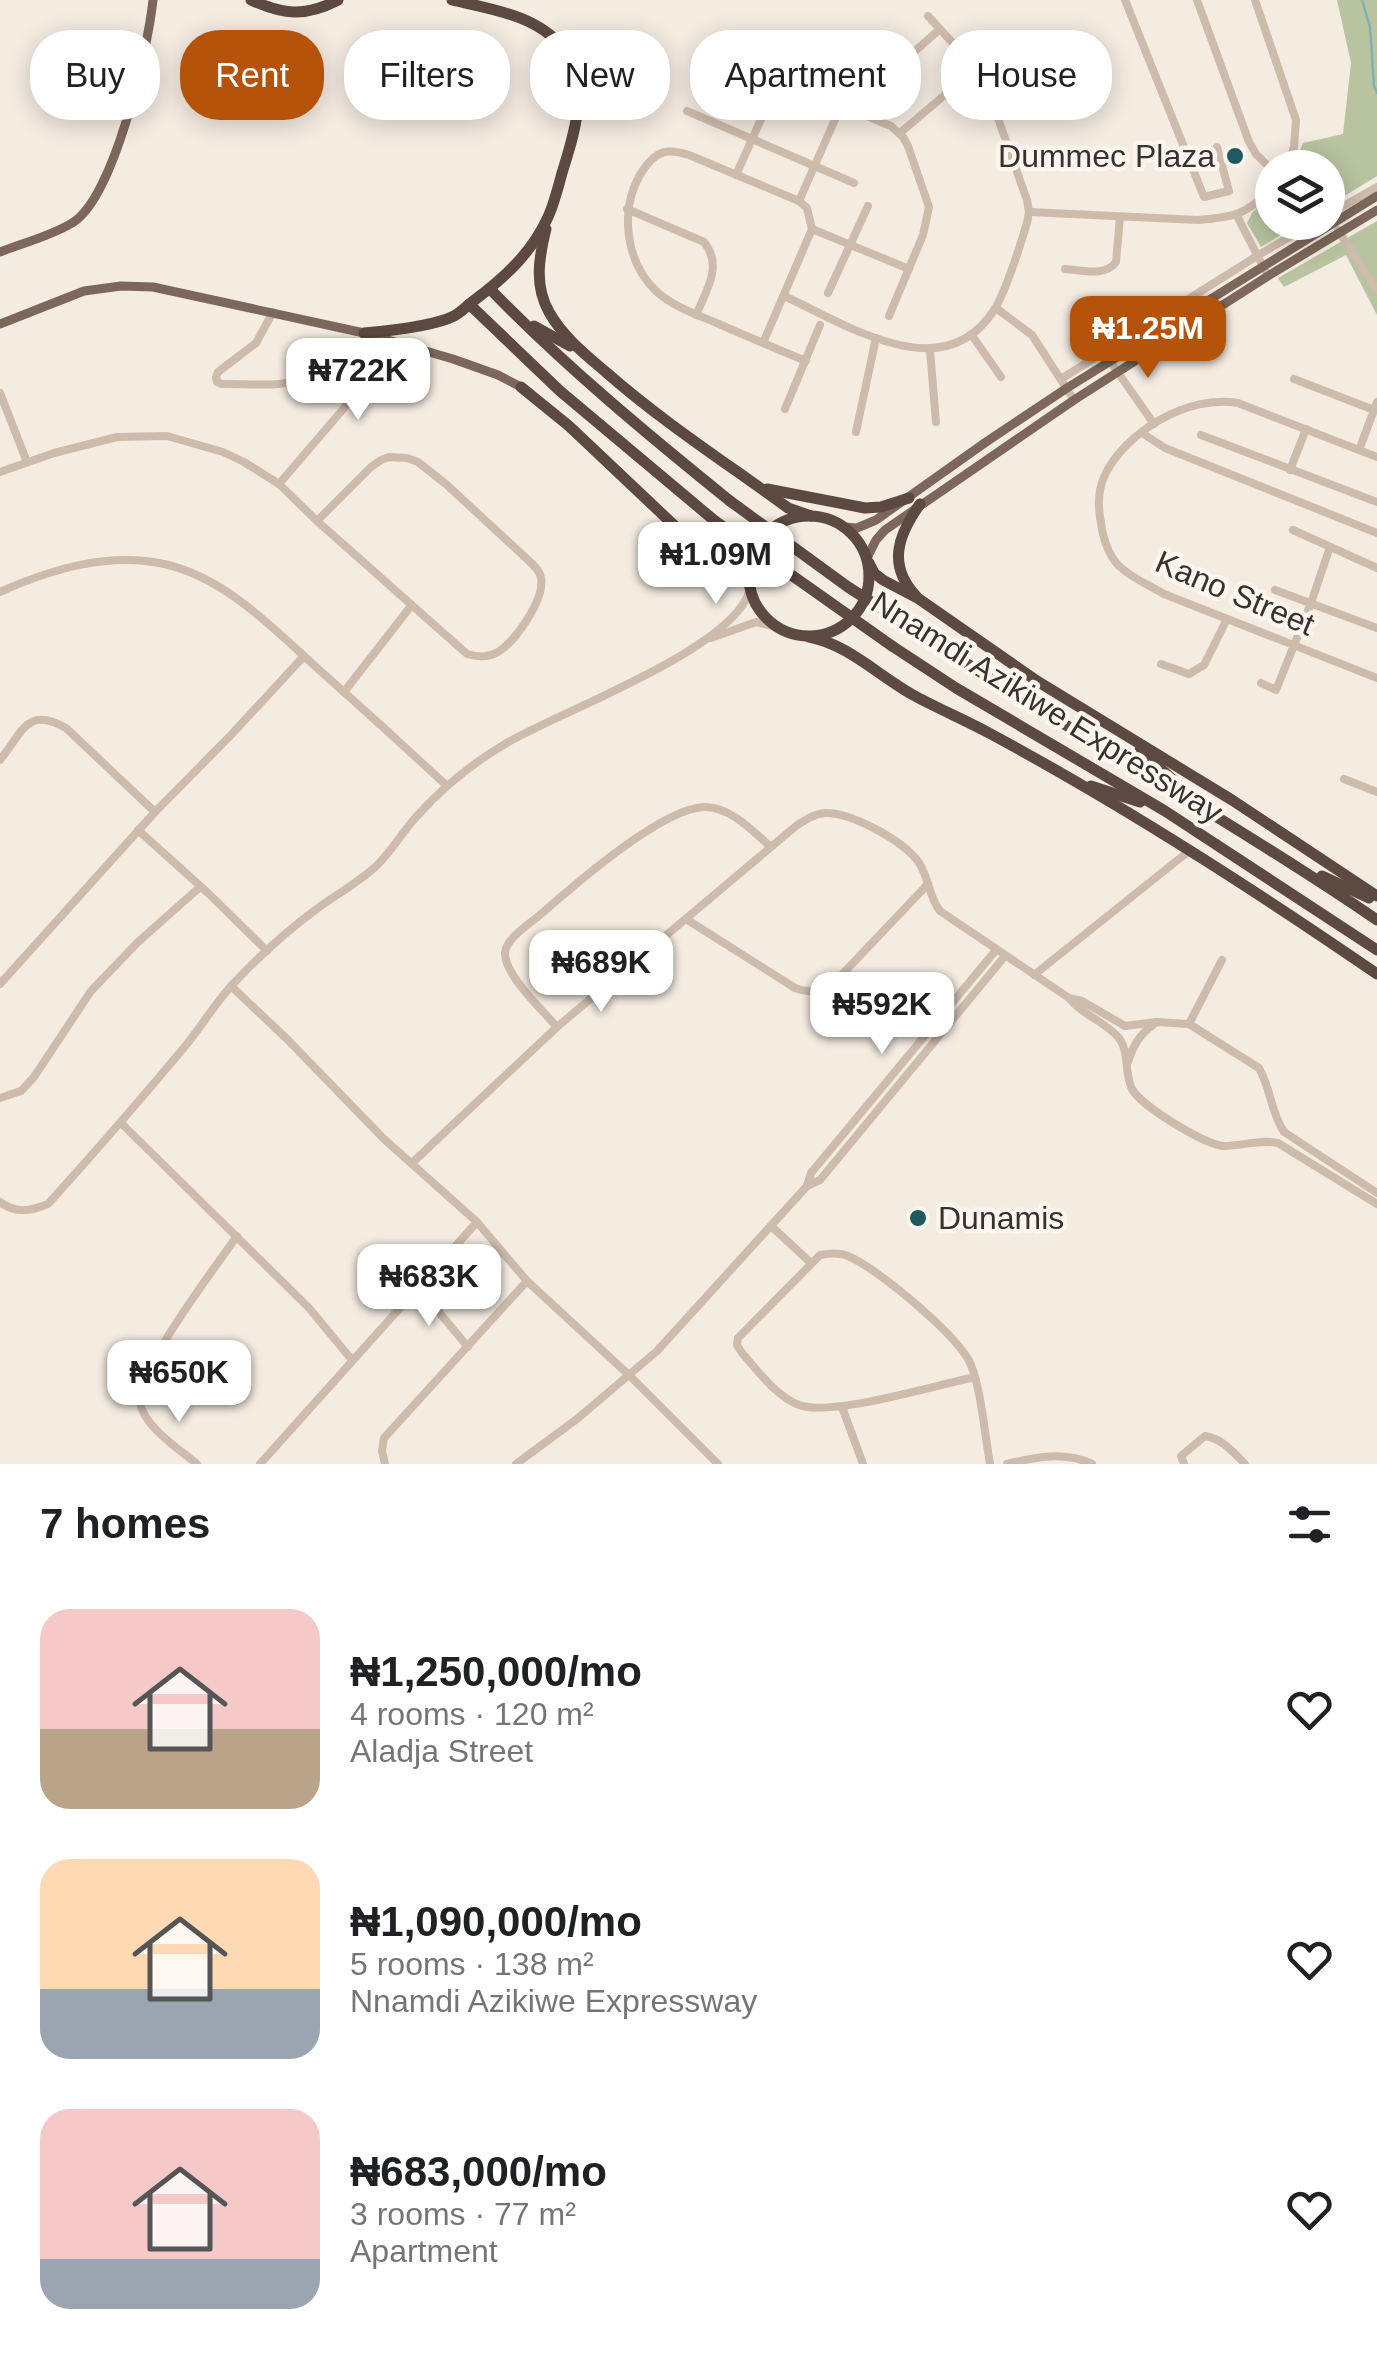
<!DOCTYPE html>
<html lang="en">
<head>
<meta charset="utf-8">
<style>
	:root { --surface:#fff; --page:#f2f2f2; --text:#202124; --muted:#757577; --accent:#b45309 }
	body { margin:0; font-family:Helvetica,sans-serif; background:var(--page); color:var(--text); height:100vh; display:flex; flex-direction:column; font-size:38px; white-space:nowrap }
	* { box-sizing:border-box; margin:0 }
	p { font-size:32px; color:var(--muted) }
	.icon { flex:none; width:55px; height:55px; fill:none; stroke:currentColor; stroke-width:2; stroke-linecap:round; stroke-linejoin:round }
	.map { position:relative; height:1464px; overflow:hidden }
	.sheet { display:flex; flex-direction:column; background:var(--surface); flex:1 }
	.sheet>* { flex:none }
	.top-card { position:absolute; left:30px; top:30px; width:1318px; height:90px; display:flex; gap:20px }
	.fabs { position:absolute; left:1255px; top:150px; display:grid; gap:20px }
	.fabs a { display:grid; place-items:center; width:90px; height:90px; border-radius:50%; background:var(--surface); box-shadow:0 5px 25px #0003; font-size:50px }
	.price { position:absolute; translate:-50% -85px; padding:0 22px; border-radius:20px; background:#fff; color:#222; font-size:32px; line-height:65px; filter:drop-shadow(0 2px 5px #0008) }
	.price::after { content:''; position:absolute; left:50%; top:60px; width:30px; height:22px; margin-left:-15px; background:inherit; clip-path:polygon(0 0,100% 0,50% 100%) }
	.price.active { background:var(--accent); color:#fff }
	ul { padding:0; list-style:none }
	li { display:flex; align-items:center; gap:30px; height:250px; padding:0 40px }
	li span { display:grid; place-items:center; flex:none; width:280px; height:200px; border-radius:30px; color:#555 }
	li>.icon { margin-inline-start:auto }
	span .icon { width:120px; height:120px; fill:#fffc; stroke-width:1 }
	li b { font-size:42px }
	h2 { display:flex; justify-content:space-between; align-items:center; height:120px; padding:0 40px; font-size:42px }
	.chip { padding:0 35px; border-radius:40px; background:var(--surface); box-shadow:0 5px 25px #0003; font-size:35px; line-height:90px }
	.chip.active { background:var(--accent); color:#fff }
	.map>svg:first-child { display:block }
	.green { fill:#b8c4a0 }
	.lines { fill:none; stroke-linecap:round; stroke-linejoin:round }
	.stream { stroke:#7fb0b2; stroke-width:2.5 }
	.minor { stroke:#cdbbac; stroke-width:8 }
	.major { stroke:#7d675c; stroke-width:9 }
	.highway { stroke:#5c4a42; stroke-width:11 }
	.highway-bridge { stroke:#5c4a42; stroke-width:11 }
	.poi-dot { fill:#1f5a5e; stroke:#fbf5ee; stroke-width:4 }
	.labels { text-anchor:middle; stroke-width:9; stroke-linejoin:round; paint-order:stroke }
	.poi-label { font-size:32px; fill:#3b302b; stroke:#fbf5ee; text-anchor:end }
	.street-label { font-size:32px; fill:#3b302b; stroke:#fbf5ee }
</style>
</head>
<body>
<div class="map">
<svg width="1377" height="1464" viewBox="0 0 1377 1464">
	<rect width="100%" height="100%" fill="#f4ebe1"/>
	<!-- green -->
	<g class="green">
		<path d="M1337,0H1377V176L1328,206V168L1293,167L1303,143L1343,134L1351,63Z"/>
		<path d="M1272,193V222L1301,223L1261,247L1247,223L1252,213Z"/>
		<path d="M1377,221V315L1346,255L1284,287L1278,278Z"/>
	</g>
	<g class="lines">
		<!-- stream -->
		<path class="stream" d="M1362,0L1370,27L1374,86L1377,93"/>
		<!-- minor -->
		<g class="minor">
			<path d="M1125,0L1204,197L1229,191L1217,147"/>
			<path d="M1197,0L1249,142L1256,154L1272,170"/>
			<path d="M1255,0L1296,120L1294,147L1287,168"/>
			<path d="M873,48L895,59L905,60L940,29"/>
			<path d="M739,63L891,126L903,137L908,146L929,207L923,235L889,316"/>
			<path d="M687,111L854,183"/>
			<path d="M900,133L954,87"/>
			<path d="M736,175L779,79"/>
			<path d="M799,201L841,106"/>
			<path d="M627,209L704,242C723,266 707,289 696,315"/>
			<path d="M1029,212L1198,220C1235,217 1246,215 1272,188"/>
			<path d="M1328,215L1377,187"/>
			<path d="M1237,216L1268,276"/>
			<path d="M812,229L909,269"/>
			<path d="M1338,230L1377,290"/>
			<path d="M1065,269C1083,270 1105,277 1116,262L1120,217"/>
			<path d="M828,293L868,206"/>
			<path d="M784,296C846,324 943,390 994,310C1006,292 1020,246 1027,223L1029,212L1027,200L983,76L928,16"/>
			<path d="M996,308L1032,335L1074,400"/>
			<path d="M273,312L256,343L218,372L216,377L217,382L222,384C249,383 287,390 310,374C321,366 330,355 340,346"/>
			<path d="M971,334L1001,377"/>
			<path d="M763,343L812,229L807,208L799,201L689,155C667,148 657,150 643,170C619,207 624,261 657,292C674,307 698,315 719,324C748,337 777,349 806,361"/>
			<path d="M930,350L936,422"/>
			<path d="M1110,361L1154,424"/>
			<path d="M1061,379L1257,256L1315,222"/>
			<path d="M1294,379L1374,410"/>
			<path d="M0,393L27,462"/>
			<path d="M785,409L820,325"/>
			<path d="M856,432L876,338"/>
			<path d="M1142,433L1165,448L1377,533"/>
			<path d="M1201,435L1377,502"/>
			<path d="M1359,450L1377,402"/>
			<path d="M1377,457L1238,403C1189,394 1124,432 1104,477C1098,491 1098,508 1101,523C1103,537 1108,554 1118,565C1131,578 1149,585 1164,594L1377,678"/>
			<path d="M1290,470L1306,429"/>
			<path d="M0,472L54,453L117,437L167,436L223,452L244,462L279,484L317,521L467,654C478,657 487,658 498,652C515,642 545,599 541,578C540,570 533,565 527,559L447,485L418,462L407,458L389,457L381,460L371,467L317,521"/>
			<path d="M279,484L362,387L365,379L364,333"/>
			<path d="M1293,530L1377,568"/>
			<path d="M1275,590L1377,628"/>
			<path d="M0,592C51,569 108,552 164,564C224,577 272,627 316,667C360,706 404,746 447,786"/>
			<path d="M711,638L756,622L776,627"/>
			<path d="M1161,664L1189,674L1204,665L1227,619"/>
			<path d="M1261,683L1276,690L1311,603L1330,547"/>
			<path d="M344,692L411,606"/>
			<path d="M0,760C22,734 26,705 66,728L155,812"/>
			<path d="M1344,779L1377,792"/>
			<path d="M138,830L208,893L267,951"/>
			<path d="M686,919L795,988C809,994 821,990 834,983L928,884"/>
			<path d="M1034,975L1189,851"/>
			<path d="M0,984L155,812L231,735L304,656"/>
			<path d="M231,986L287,1039L384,1139L477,1222L527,1281L630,1376L718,1464"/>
			<path d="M1069,998C1082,1015 1104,1021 1118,1037C1130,1051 1124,1074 1132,1089C1141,1106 1205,1145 1224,1146C1242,1146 1260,1139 1278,1143L1377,1204"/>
			<path d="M1189,1024L1222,960"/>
			<path d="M557,1027C543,1011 504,974 505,953C506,938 531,923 541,914C573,886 664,806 706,807C732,808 752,831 770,846"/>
			<path d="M1128,1062C1133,1046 1139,1035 1153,1025"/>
			<path d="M0,1098L21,1091L34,1077L91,991L138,942L200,887"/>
			<path d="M121,1123L309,1308L352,1360"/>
			<path d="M412,1163L557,1027L796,826C805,820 814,814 825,813C851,812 901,840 917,860C929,875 928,896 940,911L1069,998L1082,1001L1125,1026L1156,1022L1189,1024L1259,1068C1271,1089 1271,1113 1284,1132L1377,1193"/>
			<path d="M807,1186L820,1180L1005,956"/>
			<path d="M0,1202C16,1214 31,1211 48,1204C96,1151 142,1098 187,1044C203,1024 216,1002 233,984C259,956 288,930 318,908C336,895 357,883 374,868C390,854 402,832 417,816C442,788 473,763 505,744C558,712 736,649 750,589"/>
			<path d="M771,1226L810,1262"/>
			<path d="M418,1287L468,1347"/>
			<path d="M975,1377C936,1385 832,1417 799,1405C776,1396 758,1371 742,1353L737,1345L738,1338L820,1255C830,1253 841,1252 850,1257C878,1269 960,1337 971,1365C981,1389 985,1436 990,1464"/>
			<path d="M842,1407L863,1464"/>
			<path d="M197,1464C179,1449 143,1426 140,1402C135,1372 217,1265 237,1236"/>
			<path d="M260,1464L477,1222"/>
			<path d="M385,1464L382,1451L384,1438L527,1281"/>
			<path d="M516,1464L577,1419L657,1351L807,1186L811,1173L996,950"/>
			<path d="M1007,1464C1035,1457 1064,1451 1092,1464"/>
			<path d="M1184,1464L1181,1456L1205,1436C1223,1439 1233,1452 1245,1464"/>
		</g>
		<!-- major -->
		<g class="major">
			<path d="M0,252C23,243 51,236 72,223C114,199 148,48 153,0"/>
			<path d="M0,324L84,291L121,286L153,287L364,333L453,359L498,375L521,387"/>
			<path d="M845,527L857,528L876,520L986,442L1067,388L1377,196"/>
			<path d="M867,558L876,540L885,530L1074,400L1268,276L1377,210"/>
		</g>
		<!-- highway -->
		<g class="highway">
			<path d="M251,0C284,15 305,17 338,0"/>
			<path d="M546,229C539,257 534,285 549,312C563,337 586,355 607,373C664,423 728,464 788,508L811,516"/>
			<path d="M490,289C565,366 647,434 730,501"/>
			<path d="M469,304L560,391L715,521"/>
			<path d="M534,326L570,346"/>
			<path d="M364,333C387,331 434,326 454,316C460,313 467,306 472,302C503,279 532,253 548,217C554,204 558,188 562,173C574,134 591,86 563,48C537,15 490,9 452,0"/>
			<path d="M521,387L569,426L678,529L711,555L739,572L748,583"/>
			<path d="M767,489L865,508L881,507L909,498"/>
			<circle cx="809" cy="576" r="60"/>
			<path d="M869,563L874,573L883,580L919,599L1037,681L1232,800L1377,896"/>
			<path d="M916,596C887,565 898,535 920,504"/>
			<path d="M904,623C1059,726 1223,815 1377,920"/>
			<path d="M809,637C848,644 880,677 915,696C939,709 965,720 989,733C1123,805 1252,888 1377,974"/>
			<path d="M892,646L956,688L1165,811L1377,950"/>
			<path d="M1140,750L1182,788"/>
			<path d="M1091,786L1140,802"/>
			<path d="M1322,876L1369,898"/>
		</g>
		<!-- highway-bridge -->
		<g class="highway-bridge">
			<path d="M730,501L848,587L904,623"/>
			<path d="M715,521L892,646"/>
		</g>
	</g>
	<!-- markers -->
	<g class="poi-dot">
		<circle cx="1235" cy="156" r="10"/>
		<circle cx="918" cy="1218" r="10"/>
	</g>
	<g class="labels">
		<!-- poi labels -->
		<g class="poi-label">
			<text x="1215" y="167">Dummec Plaza</text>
			<text x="938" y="1229" text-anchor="start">Dunamis</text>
		</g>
		<!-- street labels -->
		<g class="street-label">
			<text transform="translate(1235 593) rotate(23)" y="11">Kano Street</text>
			<text transform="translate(1047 707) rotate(32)" y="11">Nnamdi Azikiwe Expressway</text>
		</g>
	</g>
</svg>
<div class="fabs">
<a><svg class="icon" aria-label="layers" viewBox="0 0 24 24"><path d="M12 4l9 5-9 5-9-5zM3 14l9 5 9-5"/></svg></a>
</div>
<b class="price active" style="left:1148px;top:381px">₦1.25M</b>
<b class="price" style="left:358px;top:423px">₦722K</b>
<b class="price" style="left:716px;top:607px">₦1.09M</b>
<b class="price" style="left:601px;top:1015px">₦689K</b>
<b class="price" style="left:882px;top:1057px">₦592K</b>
<b class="price" style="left:429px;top:1329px">₦683K</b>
<b class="price" style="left:179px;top:1425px">₦650K</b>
<div class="top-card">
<a class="chip">Buy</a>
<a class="chip active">Rent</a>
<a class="chip">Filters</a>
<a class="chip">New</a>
<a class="chip">Apartment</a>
<a class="chip">House</a>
</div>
</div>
<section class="sheet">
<h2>7 homes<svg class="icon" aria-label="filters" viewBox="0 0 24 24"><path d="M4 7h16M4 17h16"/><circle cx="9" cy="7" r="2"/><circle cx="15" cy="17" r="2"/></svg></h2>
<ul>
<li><span style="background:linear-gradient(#f6c9c9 60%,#b9a48a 0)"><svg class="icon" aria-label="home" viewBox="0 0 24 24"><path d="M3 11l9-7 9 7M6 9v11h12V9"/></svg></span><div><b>₦1,250,000/mo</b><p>4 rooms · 120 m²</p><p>Aladja Street</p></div><svg class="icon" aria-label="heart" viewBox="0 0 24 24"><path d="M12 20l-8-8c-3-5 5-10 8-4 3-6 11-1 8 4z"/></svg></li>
<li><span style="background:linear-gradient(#ffd9b3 65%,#9aa5b1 0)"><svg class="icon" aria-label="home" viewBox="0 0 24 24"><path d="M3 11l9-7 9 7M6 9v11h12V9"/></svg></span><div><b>₦1,090,000/mo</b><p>5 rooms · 138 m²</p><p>Nnamdi Azikiwe Expressway</p></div><svg class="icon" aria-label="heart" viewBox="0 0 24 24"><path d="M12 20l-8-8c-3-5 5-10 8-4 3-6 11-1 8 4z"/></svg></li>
<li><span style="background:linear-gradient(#f6c9c9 75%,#9aa5b1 0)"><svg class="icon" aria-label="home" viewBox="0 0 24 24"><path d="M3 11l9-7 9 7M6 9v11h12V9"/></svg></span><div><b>₦683,000/mo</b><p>3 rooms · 77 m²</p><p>Apartment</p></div><svg class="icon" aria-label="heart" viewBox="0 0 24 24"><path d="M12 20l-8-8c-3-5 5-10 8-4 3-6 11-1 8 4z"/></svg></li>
</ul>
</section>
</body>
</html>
